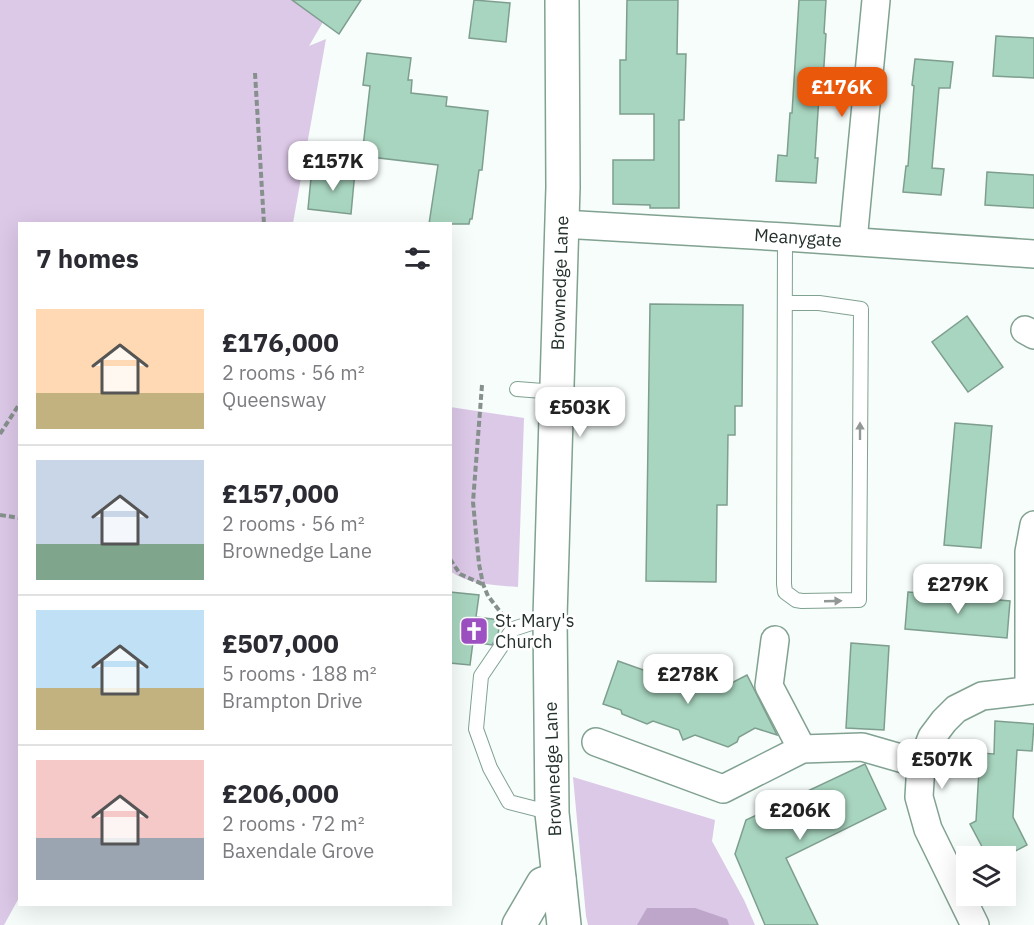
<!DOCTYPE html>
<html lang="en">
<head>
<meta charset="utf-8">
<style>
	:root { --surface:#fff; --page:#f2f2f3; --text:#2b2b33; --muted:#7c7c81; --line:#e1e1e2; --accent:#ea580c }
	body { margin:0; font-family:"IBM Plex Sans",sans-serif; background:var(--page); color:var(--text); height:100vh; display:flex; flex-direction:column; font-size:22px; white-space:nowrap }
	* { box-sizing:border-box; margin:0 }
	p { font-size:20px; color:var(--muted) }
	.icon { flex:none; width:33px; height:33px; fill:none; stroke:currentColor; stroke-width:2; stroke-linecap:round; stroke-linejoin:round }
	.map { position:relative; flex:1; overflow:hidden }
	.details { position:absolute; left:18px; top:222px; width:434px; height:684px; display:flex; flex-direction:column; background:var(--surface); border-radius:0px; box-shadow:0 6px 24px #0002 }
	.details>* { flex:none }
	.buttons { position:absolute; left:956px; top:846px; display:grid; gap:12px }
	.buttons a { display:grid; place-items:center; width:60px; height:60px; border-radius:0px; background:var(--surface); box-shadow:0 6px 24px #0002; font-size:30px }
	.price { position:absolute; translate:-50% -51px; padding:0 14px; border-radius:12px; background:#fff; color:#222; font-size:20px; line-height:39px; filter:drop-shadow(0 2px 3px #0008) }
	.price::after { content:''; position:absolute; left:50%; top:36px; width:18px; height:14px; margin-left:-9px; background:inherit; clip-path:polygon(0 0,100% 0,50% 100%) }
	.price.active { background:var(--accent); color:#fff }
	ul { padding:0; list-style:none }
	li { display:flex; align-items:center; gap:18px; height:150px; padding:0 18px }
	li+li { border-top:2px solid var(--line) }
	li span { display:grid; place-items:center; flex:none; width:168px; height:120px; border-radius:0px; color:#555 }
	li>.icon { margin-inline-start:auto }
	span .icon { width:72px; height:72px; fill:#fffc; stroke-width:1 }
	li b { font-size:26px }
	h2 { display:flex; justify-content:space-between; align-items:center; height:72px; padding:0 18px; font-size:26px }
	.map>svg:first-child { display:block }
	.green { fill:#dcc8e7 }
	.water { fill:#bda6c9 }
	.building { fill:#a8d5bf; stroke:#7e9e8f; stroke-width:1.5 }
	.lines { fill:none; stroke-linecap:round; stroke-linejoin:round }
	.lane-casing { stroke:#81a191; stroke-width:16 }
	.street-casing { stroke:#81a191; stroke-width:30 }
	.secondary-casing { stroke:#81a191; stroke-width:36 }
	.path { stroke:#86908c; stroke-width:4; stroke-dasharray:6 3; stroke-linecap:butt }
	.lane { stroke:#fff; stroke-width:14 }
	.street { stroke:#fff; stroke-width:27 }
	.secondary { stroke:#fff; stroke-width:33 }
	.oneway { fill:#929896 }
	.labels { text-anchor:middle; stroke-width:5; stroke-linejoin:round; paint-order:stroke }
	.street-label { font-size:18px; fill:#25322c; stroke:#fff }
	.poi-label { font-size:18px; fill:#25322c; stroke:#fff; text-anchor:start }
</style>
</head>
<body>
<div class="map">
<svg width="1034" height="925" viewBox="0 0 1034 925">
	<rect width="100%" height="100%" fill="#f6fdfa"/>
	<!-- green -->
	<g class="green">
		<path d="M0,0H294L323,22L309,46L326,39L293,223L20,224V896L4,925H0Z"/>
		<path d="M450,407L524,418L518,587C494,585 470,585 450,571Z"/>
		<path d="M573,777L715,820L712,841L744,900L755,925H588L586,916Z"/>
	</g>
	<!-- water -->
	<path class="water" d="M647,908H695L727,919L729,925H637Z"/>
	<!-- building -->
	<g class="building">
		<path d="M292,0H361L339,34Z"/>
		<path d="M474,0L510,3L506,42L469,38Z"/>
		<path d="M627,0H678L677,54H686L684,120H679V208H650V205L613,204V160H654V114H620V60H626Z"/>
		<path d="M799,0H826L824,33L826,34L822,96H819L815,158H818L816,183L776,181L778,155L787,156L790,113H792Z"/>
		<path d="M996,36L1034,38V78L993,76Z"/>
		<path d="M367,53L411,58L408,80H412L411,93L447,97L446,106L488,111L482,170H479L472,219H470L469,224H429L438,165L362,156L370,86L363,85Z"/>
		<path d="M915,59L953,62L950,88H939L932,168L944,169L941,195L903,192L906,166H908L914,86L912,85Z"/>
		<path d="M325,168L355,171L351,214L308,209L311,178L324,179Z"/>
		<path d="M987,172L1034,175V208L985,205Z"/>
		<path d="M650,304L743,305L742,406H735V435H728L727,505H717L716,582L646,581Z"/>
		<path d="M967,316L1003,367L968,392L932,342Z"/>
		<path d="M955,423L992,426L981,548L944,545Z"/>
		<path d="M450,592L479,595L476,617L500,620L498,635L492,645L473,642L470,665L450,663Z"/>
		<path d="M908,592L1010,601L1007,638L905,629Z"/>
		<path d="M851,643L889,646L884,730L846,728Z"/>
		<path d="M618,661L691,687L692,683L716,691L747,675L777,735L755,728L739,737L737,742L728,747L695,735L683,740L679,730L653,721L647,724L622,714L621,710L603,704Z"/>
		<path d="M995,721L1034,724L1032,751L1017,750L1013,817L1027,845L1006,856H987L970,824L976,821L980,753L994,754Z"/>
		<path d="M865,764L886,809L786,858L818,925H765L735,854L746,820Z"/>
	</g>
	<g class="lines">
		<!-- lane casing -->
		<g class="lane-casing">
			<g id="lane">
				<path d="M785,237L784,584L785,592L796,600L802,601L859,600L861,309L819,303H785"/>
				<path d="M517,389L556,392"/>
				<path d="M550,617L513,629L481,676L476,729L490,768L509,802L552,813"/>
			</g>
		</g>
		<!-- street casing -->
		<g class="street-casing">
			<g id="street">
				<path d="M562,224L785,237L1034,254"/>
				<path d="M853,241L876,0"/>
				<path d="M1025,330L1034,335"/>
				<path d="M775,640L769,686L802,749"/>
				<path d="M1029,690V552L1034,525"/>
				<path d="M596,742L723,789L802,749L862,747L921,764"/>
				<path d="M975,925L928,829L919,797L921,764L932,737L944,721L956,709L982,696L1034,690"/>
			</g>
		</g>
		<!-- secondary casing -->
		<g class="secondary-casing">
			<g id="secondary">
				<path d="M562,0L563,187L550,617L552,813L564,925"/>
				<path d="M519,925L543,884L559,879"/>
			</g>
		</g>
		<!-- path -->
		<g class="path">
			<path d="M255,73L264,224"/>
			<path d="M482,385L473,502L479,564L483,584L488,596L502,614"/>
			<path d="M0,434L20,403"/>
			<path d="M0,515L20,518"/>
			<path d="M450,559L460,574L482,584"/>
		</g>
		<!-- lane -->
		<use href="#lane" class="lane"/>
		<!-- street -->
		<use href="#street" class="street"/>
		<!-- secondary -->
		<use href="#secondary" class="secondary"/>
	</g>
	<!-- one-way arrows -->
	<defs><path id="oneway-solid" d="M-6-.8H1V-3.2L6.5 0L1 3.2V.8H-6Z" transform="scale(1.5)"/></defs>
	<g class="oneway">
		<use href="#oneway-solid" transform="translate(860 431) rotate(-90)"/>
		<use href="#oneway-solid" transform="translate(833 601) rotate(-2)"/>
	</g>
	<!-- icons -->
	<defs>
		<g id="church-square" transform="scale(1.5)"><rect x="-9" y="-9" width="18" height="18" rx="4" fill="#9e51c2" stroke="#fff"/><path d="M-1.2-6h2.4v3.5h3.3v2.4h-3.3V6h-2.4V-.1h-3.3v-2.4h3.3Z" fill="#fff"/></g>
	</defs>
	<g fill-rule="evenodd">
		<use href="#church-square" x="474" y="631"/>
	</g>
	<g class="labels">
		<!-- street labels -->
		<g class="street-label">
			<text transform="translate(798 238) rotate(4)" y="6">Meanygate</text>
			<text transform="translate(560 283) rotate(-88)" y="6">Brownedge Lane</text>
			<text transform="translate(553 769) rotate(-92)" y="6">Brownedge Lane</text>
		</g>
		<!-- poi labels -->
		<g class="poi-label">
			<text x="495" y="627">St. Mary's<tspan x="495" dy="21">Church</tspan></text>
		</g>
	</g>
</svg>
<div class="buttons">
<a><svg class="icon" aria-label="layers" viewBox="0 0 24 24"><path d="M12 4l9 5-9 5-9-5zM3 14l9 5 9-5"/></svg></a>
</div>
<b class="price active" style="left:842px;top:118px">£176K</b>
<b class="price" style="left:333px;top:192px">£157K</b>
<b class="price" style="left:580px;top:438px">£503K</b>
<b class="price" style="left:958px;top:615px">£279K</b>
<b class="price" style="left:688px;top:705px">£278K</b>
<b class="price" style="left:942px;top:790px">£507K</b>
<b class="price" style="left:800px;top:841px">£206K</b>
<section class="details">
<h2>7 homes<svg class="icon" aria-label="filters" viewBox="0 0 24 24"><path d="M4 7h16M4 17h16"/><circle cx="9" cy="7" r="2"/><circle cx="15" cy="17" r="2"/></svg></h2>
<ul>
<li><span style="background:linear-gradient(#ffd9b3 70%,#c2b280 0)"><svg class="icon" aria-label="home" viewBox="0 0 24 24"><path d="M3 11l9-7 9 7M6 9v11h12V9"/></svg></span><div><b>£176,000</b><p>2 rooms · 56 m²</p><p>Queensway</p></div></li>
<li><span style="background:linear-gradient(#c9d6e8 70%,#7fa58c 0)"><svg class="icon" aria-label="home" viewBox="0 0 24 24"><path d="M3 11l9-7 9 7M6 9v11h12V9"/></svg></span><div><b>£157,000</b><p>2 rooms · 56 m²</p><p>Brownedge Lane</p></div></li>
<li><span style="background:linear-gradient(#bfe0f5 65%,#c2b280 0)"><svg class="icon" aria-label="home" viewBox="0 0 24 24"><path d="M3 11l9-7 9 7M6 9v11h12V9"/></svg></span><div><b>£507,000</b><p>5 rooms · 188 m²</p><p>Brampton Drive</p></div></li>
<li><span style="background:linear-gradient(#f6c9c9 65%,#9aa5b1 0)"><svg class="icon" aria-label="home" viewBox="0 0 24 24"><path d="M3 11l9-7 9 7M6 9v11h12V9"/></svg></span><div><b>£206,000</b><p>2 rooms · 72 m²</p><p>Baxendale Grove</p></div></li>
</ul>
</section>
</div>
</body>
</html>
